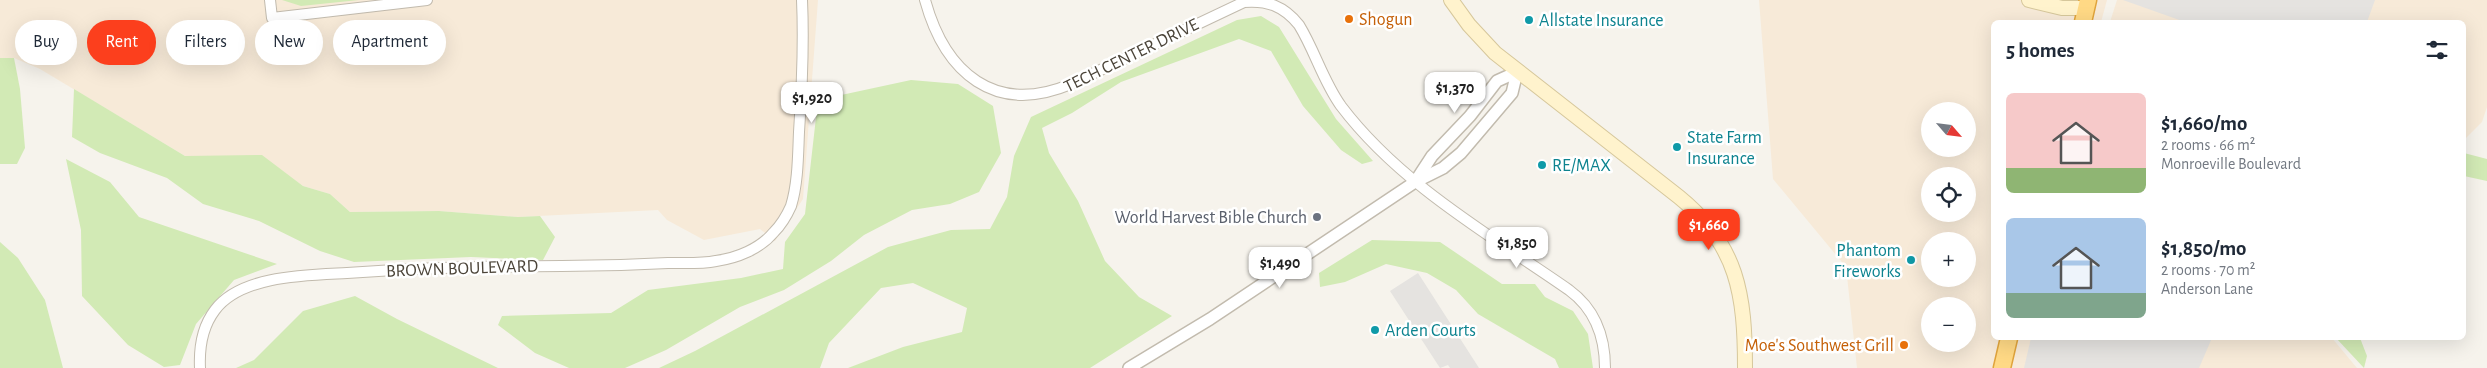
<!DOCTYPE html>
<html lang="en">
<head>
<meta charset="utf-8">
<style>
	:root { --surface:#fff; --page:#f6f6f7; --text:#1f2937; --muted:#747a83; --accent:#fc3f1d }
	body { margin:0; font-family:"Alegreya Sans",sans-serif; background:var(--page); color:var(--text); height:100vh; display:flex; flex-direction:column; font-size:19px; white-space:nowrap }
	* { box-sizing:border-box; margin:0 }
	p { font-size:16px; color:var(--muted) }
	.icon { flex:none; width:28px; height:28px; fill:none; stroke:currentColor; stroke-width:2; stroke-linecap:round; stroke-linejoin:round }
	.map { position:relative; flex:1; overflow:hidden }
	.details { position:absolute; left:1991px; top:20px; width:475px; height:320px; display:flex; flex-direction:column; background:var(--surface); border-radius:8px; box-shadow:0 5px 20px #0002 }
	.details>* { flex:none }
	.banner { position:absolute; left:15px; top:20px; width:475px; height:45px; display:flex; gap:10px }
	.needle { width:32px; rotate:118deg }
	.buttons { position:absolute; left:1921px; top:102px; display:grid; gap:10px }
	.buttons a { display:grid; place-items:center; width:55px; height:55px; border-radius:50%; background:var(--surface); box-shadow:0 5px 20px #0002; font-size:25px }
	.price { position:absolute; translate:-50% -42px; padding:0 11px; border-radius:10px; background:#fff; color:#222; font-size:16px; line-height:32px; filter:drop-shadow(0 1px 2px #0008) }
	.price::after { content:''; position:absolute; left:50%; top:30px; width:15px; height:11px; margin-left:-8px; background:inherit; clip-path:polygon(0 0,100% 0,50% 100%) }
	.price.on { background:var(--accent); color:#fff }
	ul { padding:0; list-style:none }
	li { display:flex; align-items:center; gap:15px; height:125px; padding:0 15px }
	li span { display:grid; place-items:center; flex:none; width:140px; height:100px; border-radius:8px; color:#555 }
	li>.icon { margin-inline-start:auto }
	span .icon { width:60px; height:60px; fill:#fffc; stroke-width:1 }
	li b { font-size:21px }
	h2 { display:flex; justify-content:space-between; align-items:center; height:60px; padding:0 15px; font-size:21px }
	.pill { padding:0 18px; border-radius:22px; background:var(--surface); box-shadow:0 5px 20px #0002; font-size:18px; line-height:45px }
	.pill.on { background:var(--accent); color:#fff }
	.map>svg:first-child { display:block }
	.commercial { fill:#f7ead8; fill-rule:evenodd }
	.green { fill:#d2eab5 }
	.parking { fill:#e5e3e0 }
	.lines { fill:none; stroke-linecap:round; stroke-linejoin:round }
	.minor-casing { stroke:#c2bbae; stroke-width:12 }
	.tertiary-casing { stroke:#c2bbae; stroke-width:14 }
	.secondary-casing { stroke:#d6c79b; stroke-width:16 }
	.trunk-casing { stroke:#e0a43c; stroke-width:19 }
	.minor { stroke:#fff; stroke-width:10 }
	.tertiary { stroke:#fff; stroke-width:11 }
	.secondary { stroke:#fff3cd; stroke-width:14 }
	.trunk { stroke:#ffd985; stroke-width:16 }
	.food-dot { fill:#e8710a; stroke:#fff; stroke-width:2 }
	.culture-dot { fill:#0f9aa8; stroke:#fff; stroke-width:2 }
	.worship-dot { fill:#6b7280; stroke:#fff; stroke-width:2 }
	.labels { text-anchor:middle; stroke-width:5; stroke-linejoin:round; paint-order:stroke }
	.food-label { font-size:18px; fill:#c56008; stroke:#fff; text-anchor:start }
	.culture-label { font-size:18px; fill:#0d838f; stroke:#fff; text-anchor:start }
	.street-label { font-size:18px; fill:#4b4439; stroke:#fff }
	.worship-label { font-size:18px; fill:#5b616d; stroke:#fff; text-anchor:end }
</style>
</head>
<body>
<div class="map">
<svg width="2487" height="368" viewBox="0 0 2487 368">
	<rect width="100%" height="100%" fill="#f6f3ec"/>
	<!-- commercial -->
	<g class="commercial">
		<path d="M0,0H818L803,199L775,241L760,229L704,240L667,220L658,210L518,217L439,211L350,212L330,194L303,186L262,156H185L40,69L14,58H0Z"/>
		<path d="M1759,0H2107L2101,22H1994V338H2332L2357,368H1857L1846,267L1773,179ZM1930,111H1968V149H1930ZM1930,176H1968V214H1930ZM1930,241H1968V279H1930ZM1930,306H1968V344H1930Z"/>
		<path d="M2117,0H2487V107L2482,122L2464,140V22H2110Z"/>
	</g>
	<!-- green -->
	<g class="green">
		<path d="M282,0H359L301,6Z"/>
		<path d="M1261,16L1279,27L1336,119L1373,161L1362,164L1341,150L1303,106L1271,51L1239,39L1121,82L1072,113L1042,128L1049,153L1078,201L1105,261L1139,297L1172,316L1090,368H848L903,347L962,332L967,308L913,283L881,288L829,343L820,368H659L695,351L888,247L951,230L990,229L1007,197L1014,156L1031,117L1237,20Z"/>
		<path d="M0,58H14L20,89L25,148L17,164H0Z"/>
		<path d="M911,80L958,84L993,106L1001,153L979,192L950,204L912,210L864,235L831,261L784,290L740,307L666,350L625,368H569L535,353L498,325L502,316L611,313L648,290L741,278L783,269L785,242L805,214L818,100Z"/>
		<path d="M74,89L185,156L262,155L303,186L330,194L350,212L439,211L518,217L540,216L555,237L543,260L471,257L354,262L320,251L259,221L203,204L167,178L100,153L72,137Z"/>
		<path d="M2464,153L2487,159V181L2464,176Z"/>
		<path d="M66,159L110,182L139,217L277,264L234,280L196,324L180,365L164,367L128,345L82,296L81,230Z"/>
		<path d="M1372,240L1440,242L1502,284H1535L1545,297L1573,311L1588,334L1593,368H1559L1555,359L1478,314L1456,290L1427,273L1386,264L1345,282L1320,287L1319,273Z"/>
		<path d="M0,242L18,258L45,300L63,368H0Z"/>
		<path d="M355,296L397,319L498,368H236L254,360L303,311Z"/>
		<path d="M2336,338H2360L2367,356L2364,368Z"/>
	</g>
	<!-- parking -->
	<g class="parking">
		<path d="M2123,0H2375L2367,22H2185Z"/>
		<path d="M1418,273L1479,368H1450L1448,365L1440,368L1390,291Z"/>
		<path d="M2031,338H2212L2199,368H2024Z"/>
	</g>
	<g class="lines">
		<!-- minor casing -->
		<g class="minor-casing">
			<g id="minor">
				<path d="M270,0L272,18L427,0"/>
				<path d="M925,0C945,73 995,116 1071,84L1244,2C1267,0 1284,6 1299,25C1315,51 1323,81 1341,106C1400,184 1490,235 1569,290C1595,309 1605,336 1605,368"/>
				<path d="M200,368C199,347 202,327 215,310C241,275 308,275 347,273C419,268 490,266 562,266C598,266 633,265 668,263C684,263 701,264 716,261C737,258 760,249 774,232C781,225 787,215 791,206C798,183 798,156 799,132C802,88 804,44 802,0"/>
			</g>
		</g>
		<!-- tertiary casing -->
		<g class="tertiary-casing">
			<g id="tertiary">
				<path d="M1415,182L1432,156L1470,116L1497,81L1517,72"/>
				<path d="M1129,368L1210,319L1415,182L1443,168L1461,153L1512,93L1517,72"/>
			</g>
		</g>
		<!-- secondary casing -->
		<g class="secondary-casing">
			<g id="secondary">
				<path d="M1451,0L1469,25L1495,53L1679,197C1738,245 1745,295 1745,368"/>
				<path d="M2029,0L2062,8H2086"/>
			</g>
		</g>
		<!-- trunk casing -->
		<g class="trunk-casing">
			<g id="trunk">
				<path d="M2083,22L2088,0"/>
				<path d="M2002,368L2009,338"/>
			</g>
		</g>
		<!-- minor -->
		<use href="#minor" class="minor"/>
		<!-- tertiary -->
		<use href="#tertiary" class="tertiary"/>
		<!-- secondary -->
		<use href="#secondary" class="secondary"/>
		<!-- trunk -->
		<use href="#trunk" class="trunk"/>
	</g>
	<!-- markers -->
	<g class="food-dot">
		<circle cx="1349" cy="19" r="5"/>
		<circle cx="1904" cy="345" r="5"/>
	</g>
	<g class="culture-dot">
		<circle cx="1529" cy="20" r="5"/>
		<circle cx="1677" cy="147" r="5"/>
		<circle cx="1542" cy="165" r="5"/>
		<circle cx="1911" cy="260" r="5"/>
		<circle cx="1375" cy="330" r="5"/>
	</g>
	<circle class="worship-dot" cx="1317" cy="217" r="5"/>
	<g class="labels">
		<!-- food labels -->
		<g class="food-label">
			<text x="1359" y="25">Shogun</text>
			<text x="1894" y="351" text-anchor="end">Moe's Southwest Grill</text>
		</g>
		<!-- culture labels -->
		<g class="culture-label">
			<text x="1539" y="26">Allstate Insurance</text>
			<text x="1687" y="143">State Farm<tspan x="1687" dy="21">Insurance</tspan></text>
			<text x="1552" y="171">RE/MAX</text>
			<text x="1901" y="256" text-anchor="end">Phantom<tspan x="1901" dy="21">Fireworks</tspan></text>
			<text x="1385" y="336">Arden Courts</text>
		</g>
		<!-- street labels -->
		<g class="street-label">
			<text transform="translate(1131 55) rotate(-26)" y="6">TECH CENTER DRIVE</text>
			<text transform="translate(462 268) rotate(-2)" y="6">BROWN BOULEVARD</text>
		</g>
		<!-- worship labels -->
		<g class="worship-label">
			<text x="1307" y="223">World Harvest Bible Church</text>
		</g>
	</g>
</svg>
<div class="buttons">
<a><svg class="needle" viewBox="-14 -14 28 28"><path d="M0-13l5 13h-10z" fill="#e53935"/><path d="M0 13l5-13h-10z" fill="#747a83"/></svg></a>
<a><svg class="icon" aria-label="locate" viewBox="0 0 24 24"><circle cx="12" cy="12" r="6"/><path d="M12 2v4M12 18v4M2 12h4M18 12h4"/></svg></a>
<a>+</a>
<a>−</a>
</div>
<b class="price" style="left:1455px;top:114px">$1,370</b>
<b class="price" style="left:812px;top:124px">$1,920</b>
<b class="price on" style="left:1709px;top:251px">$1,660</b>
<b class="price" style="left:1517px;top:269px">$1,850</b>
<b class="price" style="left:1280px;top:289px">$1,490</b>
<div class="banner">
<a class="pill">Buy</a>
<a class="pill on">Rent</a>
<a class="pill">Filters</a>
<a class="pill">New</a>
<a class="pill">Apartment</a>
</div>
<section class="details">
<h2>5 homes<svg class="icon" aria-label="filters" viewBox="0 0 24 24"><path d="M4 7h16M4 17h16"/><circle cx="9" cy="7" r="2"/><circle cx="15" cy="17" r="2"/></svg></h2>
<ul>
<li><span style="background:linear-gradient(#f6c9c9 75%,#8fb573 0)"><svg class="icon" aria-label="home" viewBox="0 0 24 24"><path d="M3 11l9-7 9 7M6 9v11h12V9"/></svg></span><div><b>$1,660/mo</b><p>2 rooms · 66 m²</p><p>Monroeville Boulevard</p></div></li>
<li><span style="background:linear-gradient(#a9c7e8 75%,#7fa58c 0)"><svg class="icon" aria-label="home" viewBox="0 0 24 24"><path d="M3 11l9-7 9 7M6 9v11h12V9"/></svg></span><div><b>$1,850/mo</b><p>2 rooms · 70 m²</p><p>Anderson Lane</p></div></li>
</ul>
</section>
</div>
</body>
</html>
